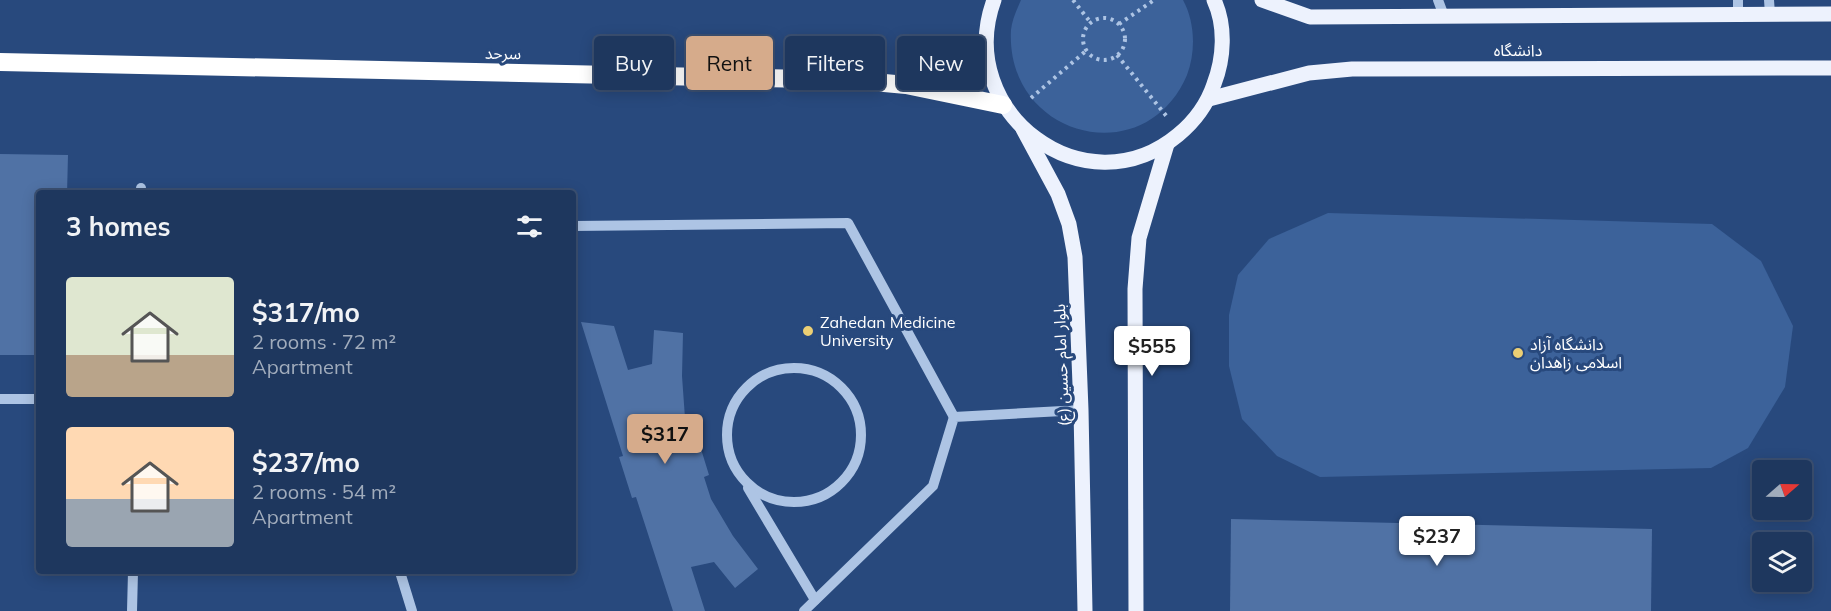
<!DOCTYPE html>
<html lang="en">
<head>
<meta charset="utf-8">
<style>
	:root { --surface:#1e375e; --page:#263f64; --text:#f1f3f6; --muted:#a1acbc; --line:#3c5173; --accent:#d6ab8b }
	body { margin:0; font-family:Mulish,"Noto Sans Arabic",sans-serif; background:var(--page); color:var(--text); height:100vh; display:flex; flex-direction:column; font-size:22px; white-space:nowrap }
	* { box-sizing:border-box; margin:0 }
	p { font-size:20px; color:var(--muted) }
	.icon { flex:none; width:33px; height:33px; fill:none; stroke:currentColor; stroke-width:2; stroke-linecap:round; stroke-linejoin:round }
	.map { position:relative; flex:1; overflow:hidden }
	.sheet { position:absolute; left:36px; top:190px; width:540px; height:384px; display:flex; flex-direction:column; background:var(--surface); border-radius:6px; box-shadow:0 3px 15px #0003,0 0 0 2px var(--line) }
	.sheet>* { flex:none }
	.guide { position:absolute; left:594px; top:36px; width:570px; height:54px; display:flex; gap:12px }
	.needle { width:39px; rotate:70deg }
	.controls { position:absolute; left:1752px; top:460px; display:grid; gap:12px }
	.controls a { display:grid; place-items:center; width:60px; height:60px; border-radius:6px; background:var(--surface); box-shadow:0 3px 15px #0003,0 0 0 2px var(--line); font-size:30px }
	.price { position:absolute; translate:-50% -51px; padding:0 14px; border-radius:6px; background:#fff; color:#222; font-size:20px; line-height:39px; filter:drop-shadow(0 2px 3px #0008) }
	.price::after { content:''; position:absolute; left:50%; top:36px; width:18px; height:14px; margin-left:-9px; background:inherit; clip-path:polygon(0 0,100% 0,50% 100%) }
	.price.selected { background:var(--accent); color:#111 }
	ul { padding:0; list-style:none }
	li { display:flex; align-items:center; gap:18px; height:150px; padding:0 30px }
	li span { display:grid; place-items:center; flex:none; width:168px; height:120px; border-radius:6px; color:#555 }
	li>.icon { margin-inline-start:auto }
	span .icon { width:72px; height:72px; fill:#fffc; stroke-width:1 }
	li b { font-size:26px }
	h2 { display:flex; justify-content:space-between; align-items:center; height:72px; padding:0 30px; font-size:26px }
	.pill { padding:0 21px; border-radius:6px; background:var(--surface); box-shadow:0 3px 15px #0003,0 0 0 2px var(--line); font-size:21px; line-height:54px }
	.pill.selected { background:var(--accent); color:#111 }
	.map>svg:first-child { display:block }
	.green { fill:#3c629a }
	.building { fill:#5072a5 }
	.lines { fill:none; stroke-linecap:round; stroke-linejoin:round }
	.path { stroke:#adc4e4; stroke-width:4; stroke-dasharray:3 4.5; stroke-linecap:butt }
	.minor { stroke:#adc4e4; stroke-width:10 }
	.major { stroke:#edf2fd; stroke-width:15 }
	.highway { stroke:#fff; stroke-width:18 }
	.poi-dot { fill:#eccf74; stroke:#28497d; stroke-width:2 }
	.labels { text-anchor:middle; stroke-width:6; stroke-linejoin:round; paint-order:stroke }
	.street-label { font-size:16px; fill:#fff; stroke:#28497d }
	.poi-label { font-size:16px; fill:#fff; stroke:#28497d; text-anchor:start }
</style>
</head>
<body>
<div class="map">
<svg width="1831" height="611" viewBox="0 0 1831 611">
	<rect width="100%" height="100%" fill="#28497d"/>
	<!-- green -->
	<g class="green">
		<path d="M1021,0H1183C1195,22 1196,51 1187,75C1145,174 1005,137 1011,30C1012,20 1017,9 1021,0Z"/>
		<path d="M1328,213L1712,224L1761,261L1793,326L1785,387L1748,448L1711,468L1320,477L1277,456L1242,419L1229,366V315L1238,275L1269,239Z"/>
	</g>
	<!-- building -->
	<g class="building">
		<path d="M0,154L68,155L67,194H39V355H0Z"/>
		<path d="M581,322L614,326L628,370L652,364L654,330L683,333L682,376L685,418L692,438L697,436L709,475L704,477L711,499L733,536L758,569L735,588L714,562L691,567L705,611H673L636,497L632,498L619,457L623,456Z"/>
		<path d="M1231,519L1652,529L1651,611H1230Z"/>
	</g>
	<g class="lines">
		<!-- path -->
		<g class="path">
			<path d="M1073,0L1091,23"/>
			<circle cx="1104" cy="39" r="21"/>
			<path d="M1119,24L1154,0"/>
			<path d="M1117,55L1168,118"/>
			<path d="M1031,98L1087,50"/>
		</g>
		<!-- minor -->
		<g class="minor">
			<path d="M1438,0L1444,16"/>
			<path d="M1738,0V15"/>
			<path d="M1769,0L1770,14"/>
			<path d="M141,194V188"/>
			<path d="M573,226L848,223L954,417"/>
			<circle cx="794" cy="435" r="67"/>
			<path d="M0,399H39"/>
			<path d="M748,488L815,600"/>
			<path d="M400,572L412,611"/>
			<path d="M132,611L133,572"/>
			<path d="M804,611L933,486L954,417L1081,410"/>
		</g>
		<!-- major -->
		<g class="major">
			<path d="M994,0C953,112 1085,212 1178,135C1195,121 1207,105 1214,84C1224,58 1226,26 1214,0"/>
			<path d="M1262,0L1310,17L1831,14"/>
			<path d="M1209,99L1309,73L1352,69L1831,68"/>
			<path d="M1023,129L1058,194L1069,224L1075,257L1081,410L1085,611"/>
			<path d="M1136,611L1135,289L1139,238L1167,144"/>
		</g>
		<!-- highway -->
		<path class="highway" d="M0,62L852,80L906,85L1003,105"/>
	</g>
	<!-- markers -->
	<g class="poi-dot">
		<circle cx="808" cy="331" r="6"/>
		<circle cx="1518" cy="353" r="6"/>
	</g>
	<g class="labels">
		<!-- street labels -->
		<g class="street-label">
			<text x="1518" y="56">دانشگاه</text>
			<text transform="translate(503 53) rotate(1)" y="6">سرحد</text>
			<text transform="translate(1061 365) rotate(-92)" y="6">بلوار امام حسین (ع)</text>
		</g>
		<!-- poi labels -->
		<g class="poi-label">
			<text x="820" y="328">Zahedan Medicine<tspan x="820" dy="18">University</tspan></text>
			<text x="1530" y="350">دانشگاه آزاد<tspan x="1530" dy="18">اسلامی زاهدان</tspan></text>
		</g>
	</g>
</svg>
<div class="controls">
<a><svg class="needle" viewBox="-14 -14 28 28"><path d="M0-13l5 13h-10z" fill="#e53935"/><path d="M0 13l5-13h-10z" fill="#a1acbc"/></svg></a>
<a><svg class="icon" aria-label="layers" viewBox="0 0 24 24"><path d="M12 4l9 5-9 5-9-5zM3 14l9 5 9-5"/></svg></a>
</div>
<b class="price" style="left:1152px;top:377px">$555</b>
<b class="price selected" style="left:665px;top:465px">$317</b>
<b class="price" style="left:1437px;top:567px">$237</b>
<div class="guide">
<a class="pill">Buy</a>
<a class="pill selected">Rent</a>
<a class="pill">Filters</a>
<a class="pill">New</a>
</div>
<section class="sheet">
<h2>3 homes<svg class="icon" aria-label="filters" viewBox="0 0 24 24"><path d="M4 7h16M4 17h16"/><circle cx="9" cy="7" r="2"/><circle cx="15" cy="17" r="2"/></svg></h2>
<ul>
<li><span style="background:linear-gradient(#dfe7d0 65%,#b9a48a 0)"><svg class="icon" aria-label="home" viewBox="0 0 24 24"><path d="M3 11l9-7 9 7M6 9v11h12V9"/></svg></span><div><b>$317/mo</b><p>2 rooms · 72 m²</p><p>Apartment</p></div></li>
<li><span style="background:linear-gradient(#ffd9b3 60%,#9aa5b1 0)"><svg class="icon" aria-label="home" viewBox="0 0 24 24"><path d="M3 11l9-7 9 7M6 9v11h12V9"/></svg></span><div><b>$237/mo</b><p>2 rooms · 54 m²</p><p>Apartment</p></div></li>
</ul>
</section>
</div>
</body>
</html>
